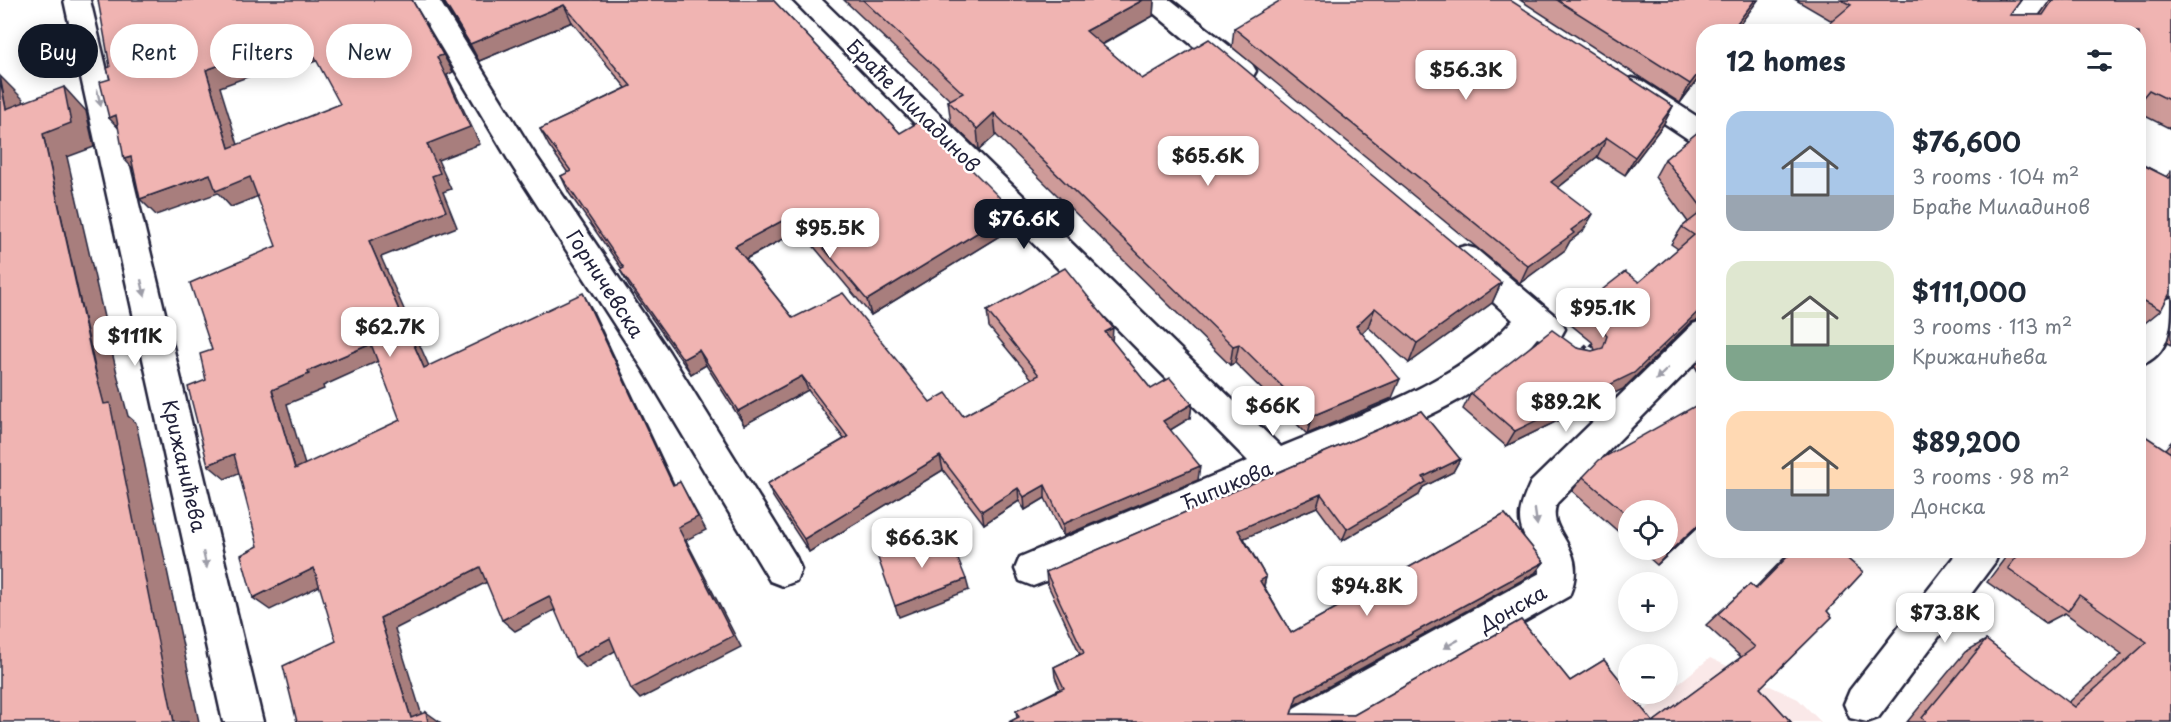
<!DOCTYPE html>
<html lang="en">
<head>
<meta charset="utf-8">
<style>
	:root { --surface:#fff; --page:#f2f2f3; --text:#1f2937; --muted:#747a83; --accent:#111827 }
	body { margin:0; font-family:"Playpen Sans",sans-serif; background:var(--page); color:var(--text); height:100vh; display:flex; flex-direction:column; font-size:22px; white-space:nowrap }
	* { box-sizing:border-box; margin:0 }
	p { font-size:20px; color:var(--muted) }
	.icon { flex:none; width:33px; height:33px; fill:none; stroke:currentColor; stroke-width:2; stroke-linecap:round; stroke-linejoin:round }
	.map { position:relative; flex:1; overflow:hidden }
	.sheet { position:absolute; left:1696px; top:24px; width:450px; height:534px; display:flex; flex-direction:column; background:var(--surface); border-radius:24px; box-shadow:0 3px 15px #0003 }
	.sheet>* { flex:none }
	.top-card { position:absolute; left:18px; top:24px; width:570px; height:54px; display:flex; gap:12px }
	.buttons { position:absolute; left:1618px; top:500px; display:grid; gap:12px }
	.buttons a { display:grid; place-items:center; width:60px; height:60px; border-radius:50%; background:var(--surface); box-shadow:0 3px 15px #0003; font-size:30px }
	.price { position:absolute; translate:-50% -51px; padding:0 14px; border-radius:12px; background:#fff; color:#222; font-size:20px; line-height:39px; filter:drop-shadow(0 2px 3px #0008) }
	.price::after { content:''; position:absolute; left:50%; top:36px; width:18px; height:14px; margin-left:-9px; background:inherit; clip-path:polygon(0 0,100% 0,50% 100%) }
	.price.current { background:var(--accent); color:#fff }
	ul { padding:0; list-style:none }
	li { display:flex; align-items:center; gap:18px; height:150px; padding:0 30px }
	li span { display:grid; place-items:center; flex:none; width:168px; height:120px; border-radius:18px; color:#555 }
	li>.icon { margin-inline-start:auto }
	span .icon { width:72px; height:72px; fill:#fffc; stroke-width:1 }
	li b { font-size:26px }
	h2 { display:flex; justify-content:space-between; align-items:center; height:72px; padding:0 30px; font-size:26px }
	.pill { padding:0 21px; border-radius:27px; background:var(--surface); box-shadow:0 3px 15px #0003; font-size:21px; line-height:54px }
	.pill.current { background:var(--accent); color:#fff }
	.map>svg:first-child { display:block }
	.built { fill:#fae8e8 }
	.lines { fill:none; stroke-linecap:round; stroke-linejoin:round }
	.minor-casing { stroke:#22223b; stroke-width:5 }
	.path { stroke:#22223b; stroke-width:4; stroke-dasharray:4.5 4.5; stroke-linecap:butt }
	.minor { fill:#fff; fill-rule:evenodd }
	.wall { fill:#ce9b99; stroke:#22223b; stroke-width:1.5 }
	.shaded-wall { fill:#a87e7d; stroke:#22223b; stroke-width:1.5 }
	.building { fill:#f0b4b2; stroke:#22223b; stroke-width:1.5; fill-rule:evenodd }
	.oneway { fill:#9c9ca7 }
	.labels { text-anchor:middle; stroke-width:5; stroke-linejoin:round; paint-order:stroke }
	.street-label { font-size:20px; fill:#22223b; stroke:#fff }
</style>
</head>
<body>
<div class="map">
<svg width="2171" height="722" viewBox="0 0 2171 722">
	<rect width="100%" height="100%" fill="#fff"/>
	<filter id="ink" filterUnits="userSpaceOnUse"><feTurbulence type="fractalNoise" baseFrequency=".0167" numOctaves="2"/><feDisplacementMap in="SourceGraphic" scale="12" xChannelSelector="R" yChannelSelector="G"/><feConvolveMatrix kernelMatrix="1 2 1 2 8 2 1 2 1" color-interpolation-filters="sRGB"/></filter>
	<g filter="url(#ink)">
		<!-- built -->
		<path class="built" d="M1710,658L1798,699L1821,722H1630Z"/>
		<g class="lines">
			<!-- minor casing -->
			<g class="minor-casing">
				<g id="minor">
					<path d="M64,0H90L263,722H223Z"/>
					<path d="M413,0H439L532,150L669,352L796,557L801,569L796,581L783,586L770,581L645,372L512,166Z"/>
					<path d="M793,0H822L1281,447C1360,414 1454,385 1513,320L1454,267L1449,258L1454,249L1465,246L1476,249L1560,320L1565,329L1560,338L1549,342L1537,338C1488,401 1369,441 1297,472C1213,509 1130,545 1046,581L1033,586L1020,581L1015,569L1020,557L1248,461Z"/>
					<path d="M1141,0H1171L1252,64L1256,71L1252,78L1242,81L1232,78L1145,6Z"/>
					<path d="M2022,0H2050L2025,32H1996Z"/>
					<path d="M1632,78L1642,81L1704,121V146L1694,143L1622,95L1618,88L1622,81Z"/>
					<path d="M2171,298C2171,327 2171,354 2139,366C2139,336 2137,309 2171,298Z"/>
					<path d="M1704,320V354L1557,503C1544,534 1591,546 1569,596L1347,722H1288L1294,708L1540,573C1540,564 1537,559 1533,552C1515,523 1517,512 1531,482L1693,324Z"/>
					<path d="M1959,550H2000L1995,562L1878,718L1867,722L1850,718L1844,704L1850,690Z"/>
				</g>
			</g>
			<!-- path -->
			<path class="path" d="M1584,348L1589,343L1597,349"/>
			<!-- minor -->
			<use href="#minor" class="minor"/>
		</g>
		<!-- wall -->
		<g class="wall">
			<path d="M442,0H773L900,133L1014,227L871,315L800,230L746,259L793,318L930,402L963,416L1032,379L989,327L987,311L1112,341L1151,389L1192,404L1190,418L1170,430L1198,480L1063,536L1045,498L1025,510L1019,501L984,524L943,470L809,552L773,497L767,484L844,439L808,390L744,425L706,365L691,374L629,286L620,270L622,269L569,193L561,176L568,173L549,146L540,129L626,88L572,22L479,61Z"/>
			<path d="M844,0H1154L1153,16L1102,45L1142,79L1501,283L1492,303L1409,363L1368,327L1362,333L1392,398L1307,434L1235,363L1230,365L996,135L979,150L951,123L948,101L950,100Z"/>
			<path d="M1520,0H1758L1734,32H1704V71L1680,103Z"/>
			<path d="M1796,0H2021L2010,15H2040L2050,0H2171V129L2139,113V32L1832,21Z"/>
			<path d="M1234,28L1673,106L1663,125L1625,175L1597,157L1558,188L1583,231L1570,241L1565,250L1520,283L1232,47Z"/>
			<path d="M1704,127V319L1691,322L1623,389L1506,446L1463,409L1471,393L1577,348L1592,351L1595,350L1592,342L1570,324L1580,307L1639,282L1678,249L1671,244L1682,227L1688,222L1655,177L1665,159Z"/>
			<path d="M2139,163L2166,177L2171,171V296L2167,298L2161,310L2140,327Z"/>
			<path d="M2171,327V345L2167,343Z"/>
			<path d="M1704,355V383L1695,366Z"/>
			<path d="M1421,411L1460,459L1453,472L1423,487L1419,495L1342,541L1317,507L1244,538L1266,577L1264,586L1291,633L1505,514L1544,562L1535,573L1294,705L1291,714L1354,715L1521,620L1570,681L1604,660L1629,691V693H1630L1653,722L1741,657L1706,625L1737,596L1750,584L1755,588L1792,550H1837L1863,572L1827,611L1832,617L1760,688L1791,722H1009L1017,718L1016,711L1060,689L1055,677L1054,667L1080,654L1047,583L1046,572Z"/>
			<path d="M2171,442V722H1907L1965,652L1986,640L2068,703L2122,654L2065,613L2046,623L1987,582L2011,550H2139L2165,449Z"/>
			<path d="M1583,477L1704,521L1657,565L1639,549H1668L1629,510V541L1572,491Z"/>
		</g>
		<!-- shaded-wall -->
		<g class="shaded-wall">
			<path d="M412,0L453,72L447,75L480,144L438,160L451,189L443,192L457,227L381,257L436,382L424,368L369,241L432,176L427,144Z"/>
			<path d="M1143,0H1154L1153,16L1086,53V31Z"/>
			<path d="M1755,0H1758L1734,32H1730Z"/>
			<path d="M564,5L572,22L479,61L470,44Z"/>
			<path d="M281,43H307L319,60L297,68L291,61L220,87L244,164L229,148L206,70Z"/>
			<path d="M1704,66V71L1680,103L1690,84Z"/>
			<path d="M0,76L23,99L30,132L6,109Z"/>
			<path d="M64,87L86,111L94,147L67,157L119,382L128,416L136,423L199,722H174L43,134Z"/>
			<path d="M1673,106L1663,125L1625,175L1635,157Z"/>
			<path d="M994,113L996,135L979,150L977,129Z"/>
			<path d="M116,115L125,135L109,118Z"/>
			<path d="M1607,138L1597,157L1542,200L1551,182Z"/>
			<path d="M131,157L140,176L124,159Z"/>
			<path d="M210,174L250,177L264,194L231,207L218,193L156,215L140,199Z"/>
			<path d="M1013,211L1014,227L871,315L867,300Z"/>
			<path d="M795,214L800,230L741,261L735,246Z"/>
			<path d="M1593,214L1583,231L1570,241L1565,250L1520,283L1528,266L1571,230Z"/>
			<path d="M1501,283L1492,303L1409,363L1417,343Z"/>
			<path d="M583,293L592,309L681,499L673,485Z"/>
			<path d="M1704,306V319L1691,322L1623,389L1506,446L1515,431Z"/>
			<path d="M1375,308L1368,327L1350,345L1356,326Z"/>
			<path d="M1113,328L1112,343L1105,332Z"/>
			<path d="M371,344L385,358L323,386L324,389L287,404L310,482L295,469L272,390L308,371Z"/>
			<path d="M1239,344L1235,363L1230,365L1233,346Z"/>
			<path d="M699,350L706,365L691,374L683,359Z"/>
			<path d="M802,376L808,390L744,425L738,411Z"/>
			<path d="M1400,379L1392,398L1307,434L1312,416Z"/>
			<path d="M1192,404L1190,418L1162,435L1163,421Z"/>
			<path d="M234,454L250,468L225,479L208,465Z"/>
			<path d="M940,456L943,470L809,552L804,539Z"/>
			<path d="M1460,459L1453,472L1423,487L1419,495L1342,541L1347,529L1423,477Z"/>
			<path d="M1200,466L1198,480L1063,536V524Z"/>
			<path d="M680,482L706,530L686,540L741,647L640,699L631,689L678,527Z"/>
			<path d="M1045,485V498L1025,510L1024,497Z"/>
			<path d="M1018,488L1019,501L984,524L982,511Z"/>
			<path d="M1321,494L1317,507L1235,542L1238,530Z"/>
			<path d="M1704,519V521L1657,565L1670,551Z"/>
			<path d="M1544,562L1535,573L1293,706L1297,696Z"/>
			<path d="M480,567L493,579L395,629L424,722L411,718L380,618Z"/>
			<path d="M314,568L330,581L270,610L253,598Z"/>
			<path d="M1266,577L1263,589L1260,581Z"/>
			<path d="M966,579L969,590L899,617L895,606Z"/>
			<path d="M549,596L560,607L515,631L502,620Z"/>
			<path d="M610,638L620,648L586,668L575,657Z"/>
			<path d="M426,712L440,722H428Z"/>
		</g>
		<!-- building -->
		<g class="building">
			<path d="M98,0H412L443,55L437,57L470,127L427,144L440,173L432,176L446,211L369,241L424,368L583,293L673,485L680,482L698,517L678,527L733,636L631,689L610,638L575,657L549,596L502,620L480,567L380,618L411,718L426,712L428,722H297L283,666L336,641L314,568L253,598L241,555L258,546L234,454L208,465L188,387L206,380L200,354L212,350L190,283L276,246L250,177L216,191L210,174L140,199L131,157L124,159L116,115L109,118L100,82L110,79L107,68L110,67ZM281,43L284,51L307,43L340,104L229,148L206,70ZM371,344L400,420L295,469L272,390L309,374L308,371Z"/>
			<path d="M443,0H773L900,133L922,120L1013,211L867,300L795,214L735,246L793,318L843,293L930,402L946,393L963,416L1039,375L987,311L1065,268L1113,328L1105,332L1151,389L1170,378L1192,404L1163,421L1200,466L1063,524L1045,485L1024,497L1018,488L982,511L940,456L804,539L767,484L848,437L802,376L738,411L699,350L683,359L620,270L624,268L561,176L571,171L540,129L631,86L564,5L470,44Z"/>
			<path d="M863,0H1143L1086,31L1142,79L1209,39L1501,283L1417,343L1375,308L1356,326L1400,379L1312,416L1239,344L1233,346L994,113L977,129L948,101L963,93Z"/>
			<path d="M1281,0H1510L1673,106L1635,157L1607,138L1551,182L1593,214L1571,230L1574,233L1528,266L1234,28Z"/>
			<path d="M1557,0H1755L1730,32H1704V66L1690,84Z"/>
			<path d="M1841,0H2021L2010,15H2043L2053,0H2171V101L2149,90L2139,102V32H1819L1851,5Z"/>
			<path d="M0,79L6,109L64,87L71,123L43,134L93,362L104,404L110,403L174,722H0Z"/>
			<path d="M1704,127V210L1665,159Z"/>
			<path d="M2139,163L2169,178L2171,176V291L2161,310L2139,298Z"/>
			<path d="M1704,210V306L1634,373L1515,431L1471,393L1552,330L1577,348L1592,351L1603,348L1607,336L1602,326L1580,307L1625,272L1639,282L1694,235L1682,227Z"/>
			<path d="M1704,401V519L1670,551L1667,549H1668V510H1629V516L1583,477L1599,460Z"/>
			<path d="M1421,411L1460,459L1423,477L1426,482L1347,529L1321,494L1238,530L1266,577L1260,581L1291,633L1505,514L1544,562L1297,696L1291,714L1354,715L1521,620L1570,681L1604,660L1629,691V693H1630L1653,722L1755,647L1718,614L1750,584L1756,589L1794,550H1837L1863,572L1827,611L1832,617L1760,688L1791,722H1009L1019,717L1016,711L1064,688L1054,667L1084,653L1046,572Z"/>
			<path d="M2139,432L2171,453V722H1927L1922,718L1986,640L2075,707L2147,642L2079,595L2068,611L2008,568L2022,550H2139Z"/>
			<path d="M947,532L966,579L895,606L878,558Z"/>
		</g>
		<!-- one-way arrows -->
		<defs><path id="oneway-solid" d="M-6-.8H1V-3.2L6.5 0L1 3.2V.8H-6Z" transform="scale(1.5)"/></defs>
		<g class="oneway">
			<use href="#oneway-solid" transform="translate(99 98) rotate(77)"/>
			<use href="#oneway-solid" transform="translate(143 288) rotate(77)"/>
			<use href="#oneway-solid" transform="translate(1662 374) rotate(136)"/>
			<use href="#oneway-solid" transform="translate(1536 517) rotate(82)"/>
			<use href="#oneway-solid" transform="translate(205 560) rotate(77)"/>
			<use href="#oneway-solid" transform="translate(1451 644) rotate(151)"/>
		</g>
	</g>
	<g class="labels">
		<!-- street labels -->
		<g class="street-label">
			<text transform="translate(913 106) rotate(45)" y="7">Браће Миладинов</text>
			<text transform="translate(605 284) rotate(57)" y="7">Горничевска</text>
			<text transform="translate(184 466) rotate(77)" y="7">Крижанићева</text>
			<text transform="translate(1227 486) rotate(-23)" y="7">Ћипикова</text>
			<text transform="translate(1513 609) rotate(-30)" y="7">Донска</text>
		</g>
	</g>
</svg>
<div class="buttons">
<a><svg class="icon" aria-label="locate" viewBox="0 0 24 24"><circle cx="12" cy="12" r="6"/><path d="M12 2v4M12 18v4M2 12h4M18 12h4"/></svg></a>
<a>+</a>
<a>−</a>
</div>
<b class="price" style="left:1466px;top:101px">$56.3K</b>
<b class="price" style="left:1208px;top:187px">$65.6K</b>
<b class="price current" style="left:1024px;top:250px">$76.6K</b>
<b class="price" style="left:830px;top:259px">$95.5K</b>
<b class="price" style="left:1603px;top:339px">$95.1K</b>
<b class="price" style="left:390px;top:358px">$62.7K</b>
<b class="price" style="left:135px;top:367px">$111K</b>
<b class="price" style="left:1566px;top:433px">$89.2K</b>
<b class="price" style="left:1273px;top:437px">$66K</b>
<b class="price" style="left:922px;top:569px">$66.3K</b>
<b class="price" style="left:1367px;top:617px">$94.8K</b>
<b class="price" style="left:1945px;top:644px">$73.8K</b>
<div class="top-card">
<a class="pill current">Buy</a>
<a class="pill">Rent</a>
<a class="pill">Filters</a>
<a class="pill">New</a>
</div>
<section class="sheet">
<h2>12 homes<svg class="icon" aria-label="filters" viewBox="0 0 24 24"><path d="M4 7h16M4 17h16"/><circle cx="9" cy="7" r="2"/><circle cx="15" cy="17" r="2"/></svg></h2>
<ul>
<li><span style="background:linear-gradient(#a9c7e8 70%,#9aa5b1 0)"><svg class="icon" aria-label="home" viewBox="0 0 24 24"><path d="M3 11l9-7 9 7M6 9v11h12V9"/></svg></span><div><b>$76,600</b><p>3 rooms · 104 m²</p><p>Браће Миладинов</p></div></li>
<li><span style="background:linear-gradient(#dfe7d0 70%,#7fa58c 0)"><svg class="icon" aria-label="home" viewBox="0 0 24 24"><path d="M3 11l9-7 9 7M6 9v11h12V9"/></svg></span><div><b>$111,000</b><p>3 rooms · 113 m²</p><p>Крижанићева</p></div></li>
<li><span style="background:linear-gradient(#ffd9b3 65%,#9aa5b1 0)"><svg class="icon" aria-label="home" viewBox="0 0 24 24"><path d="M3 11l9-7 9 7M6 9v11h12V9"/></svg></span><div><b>$89,200</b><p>3 rooms · 98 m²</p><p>Донска</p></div></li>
</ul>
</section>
</div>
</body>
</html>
